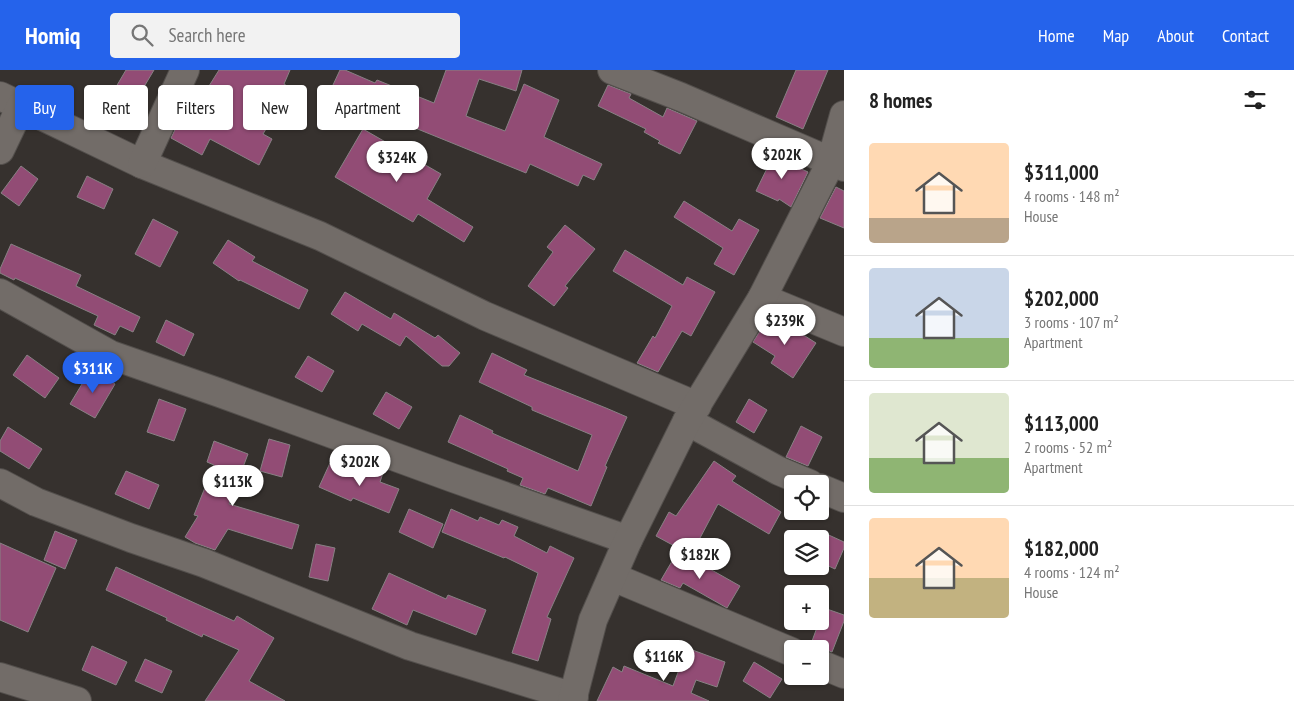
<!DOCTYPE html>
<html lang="en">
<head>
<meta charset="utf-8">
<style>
	:root { --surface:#fff; --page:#f2f2f2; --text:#222; --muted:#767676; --line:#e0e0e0; --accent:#2563eb }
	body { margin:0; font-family:"PT Sans Narrow",sans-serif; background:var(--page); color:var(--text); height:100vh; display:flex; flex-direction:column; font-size:19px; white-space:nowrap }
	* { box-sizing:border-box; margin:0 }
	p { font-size:16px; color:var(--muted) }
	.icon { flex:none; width:28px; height:28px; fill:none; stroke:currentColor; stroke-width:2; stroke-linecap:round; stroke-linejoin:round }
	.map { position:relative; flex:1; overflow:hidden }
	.sheet { display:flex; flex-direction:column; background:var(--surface); width:450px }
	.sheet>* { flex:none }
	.guide { position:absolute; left:15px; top:15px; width:475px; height:45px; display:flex; gap:10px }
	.controls { position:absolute; left:784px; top:405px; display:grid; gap:10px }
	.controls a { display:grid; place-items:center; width:45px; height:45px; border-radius:5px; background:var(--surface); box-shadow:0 1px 4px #0004; font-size:25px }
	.price { position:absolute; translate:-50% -42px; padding:0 11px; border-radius:18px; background:#fff; color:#222; font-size:16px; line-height:32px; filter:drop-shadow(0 1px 2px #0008) }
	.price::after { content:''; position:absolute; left:50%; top:30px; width:15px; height:11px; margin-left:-8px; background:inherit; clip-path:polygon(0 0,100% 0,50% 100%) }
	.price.current { background:var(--accent); color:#fff }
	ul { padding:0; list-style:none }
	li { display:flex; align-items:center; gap:15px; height:125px; padding:0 25px }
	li+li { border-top:1px solid var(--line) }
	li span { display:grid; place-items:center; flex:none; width:140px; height:100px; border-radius:5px; color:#555 }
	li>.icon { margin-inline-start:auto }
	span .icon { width:60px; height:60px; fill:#fffc; stroke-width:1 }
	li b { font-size:21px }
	h2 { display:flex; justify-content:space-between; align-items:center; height:60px; padding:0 25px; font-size:21px }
	.pill { padding:0 18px; border-radius:5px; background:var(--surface); box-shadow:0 1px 4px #0004; font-size:18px; line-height:45px }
	.pill.current { background:var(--accent); color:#fff }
	header { display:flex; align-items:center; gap:30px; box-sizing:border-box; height:70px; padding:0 25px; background:var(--accent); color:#fff }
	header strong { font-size:24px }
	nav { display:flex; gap:28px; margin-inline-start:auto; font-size:18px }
	.search { width:350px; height:45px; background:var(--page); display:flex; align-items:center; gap:12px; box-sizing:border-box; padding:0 18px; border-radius:5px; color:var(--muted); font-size:19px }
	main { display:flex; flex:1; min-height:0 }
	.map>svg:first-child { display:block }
	.building { fill:#924c75; stroke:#888184 }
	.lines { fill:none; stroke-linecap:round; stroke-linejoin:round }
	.minor-casing { stroke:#534f4c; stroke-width:30 }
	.minor { stroke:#726c68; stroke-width:28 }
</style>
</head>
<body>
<header>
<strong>Homiq</strong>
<div class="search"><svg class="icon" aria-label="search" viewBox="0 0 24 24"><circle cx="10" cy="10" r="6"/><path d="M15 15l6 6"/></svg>Search here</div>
<nav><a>Home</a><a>Map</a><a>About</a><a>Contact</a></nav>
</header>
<main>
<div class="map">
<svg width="844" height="631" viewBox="0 0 844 631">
	<rect width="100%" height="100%" fill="#36312e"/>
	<!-- building -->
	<g class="building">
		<path d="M126,0H154L120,57L100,44Z"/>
		<path d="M219,0H290L284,14L290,18L263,64L272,69L259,95L210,69L202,85L171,68L184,41L191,45Z"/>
		<path d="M340,0H345L375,13L377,10L434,33L446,0H522L516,21L479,9L466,46L505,61L524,14L559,30L544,67L602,94L594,110L583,105L578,116L530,94L526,103L356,34L344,59L318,47Z"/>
		<path d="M796,0H828L803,59L776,47Z"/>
		<path d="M608,15L631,24L629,28L663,47L667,38L697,51L680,84L658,73L660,71L644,62L646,59L598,36Z"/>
		<path d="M363,59L441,104L427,129L473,157L464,172L418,144L413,152L335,107Z"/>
		<path d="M774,84L796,93L795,96L808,102L791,137L779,129L778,131L756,121Z"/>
		<path d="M21,96L38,109L19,136L1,123Z"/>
		<path d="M87,106L113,119L104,139L77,127Z"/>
		<path d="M836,117L844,121V158L820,148Z"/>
		<path d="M684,131L732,161L739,149L759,160L734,205L714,194L723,178L674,147Z"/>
		<path d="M153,149L178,162L160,197L135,184Z"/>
		<path d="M565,155L595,179L565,216L568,218L554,236L528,216L553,182L547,177Z"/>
		<path d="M228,170L255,187L252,191L308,220L299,239L240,210L239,211L213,193Z"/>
		<path d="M11,174L81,205L76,216L140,247L133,262L120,256L115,265L94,255L98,246L15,208L14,210L0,203V199Z"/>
		<path d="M625,180L683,215L687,207L715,222L691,266L682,261L658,302L637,293L653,266L655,268L672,236L613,201Z"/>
		<path d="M345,222L391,249L394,243L435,268L438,265L460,283L449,296H442L406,266L400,276L362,254L358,261L331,244Z"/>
		<path d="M768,248L791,257L816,273L793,308L771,293L775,286L753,272Z"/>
		<path d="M166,250L194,264L184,286L156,272Z"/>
		<path d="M492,283L527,300L524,305L606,338L627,347L605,396L607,397L591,436L548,418L545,424L520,415L523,408L507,401L508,399L448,372L460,345L493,361L492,363L578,401L592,365L532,340V337L479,312Z"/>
		<path d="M27,285L59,308L45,328L13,305Z"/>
		<path d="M308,286L334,301L322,322L295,307Z"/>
		<path d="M91,299L115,314L95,348L70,334Z"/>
		<path d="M386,322L412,337L399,359L373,344Z"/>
		<path d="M159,329L186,339L174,371L147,362Z"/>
		<path d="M749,329L767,340L754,363L736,352Z"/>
		<path d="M801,356L822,367L808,396L786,387Z"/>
		<path d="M8,357L42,379L29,399L0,381V371Z"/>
		<path d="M269,369L290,375L282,407L260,401Z"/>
		<path d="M214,371L248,384L229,434L299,455L292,479L228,459L215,480L195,473L185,467L198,446L194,445L214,395L207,392Z"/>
		<path d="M714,391L736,406L732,411L781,442L769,464L718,434L691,485L656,466L669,442L676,446Z"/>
		<path d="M330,393L363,408L368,394L384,400L380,412L399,419L389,443L353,428L351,431L319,417Z"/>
		<path d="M126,401L159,415L149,439L115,424Z"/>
		<path d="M409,439L443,454L433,478L399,462Z"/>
		<path d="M451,439L478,451L480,447L499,455L502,450L518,457L514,466L547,483L550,476L574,488L547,547L551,549L538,591L512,583L538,503L505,487L504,488L442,462Z"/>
		<path d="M55,461L77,470L65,499L44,490Z"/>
		<path d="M820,461L844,472V478L835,499L820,492Z"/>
		<path d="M0,473L56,498L28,562L0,550Z"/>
		<path d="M316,474L335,478L328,511L309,507Z"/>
		<path d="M678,481L740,516L727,538L683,513L680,518L661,510Z"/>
		<path d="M116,497L234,551L237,546L274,568L249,611L285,631H205L239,580L203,564L202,567L166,550L167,548L106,520Z"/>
		<path d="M389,503L446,529L448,525L486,540L476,565L413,540L407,555L372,539Z"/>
		<path d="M824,538L844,545V551L832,582L811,574Z"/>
		<path d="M92,576L127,592L116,615L82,600Z"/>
		<path d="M687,578L725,592L717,617L696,610L691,623L709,631H597L613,597L622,602L624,596L673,616Z"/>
		<path d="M145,589L172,601L162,623L135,611Z"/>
		<path d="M754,592L782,609L770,628L743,611Z"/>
	</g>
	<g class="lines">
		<!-- minor casing -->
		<g class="minor-casing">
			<g id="minor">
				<path d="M612,0L681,27L844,97"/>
				<path d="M0,26L142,94L320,166L485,246L697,336"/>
				<path d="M0,80L21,36"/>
				<path d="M142,94L185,0"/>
				<path d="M0,223L111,285L220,323L453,408L628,470"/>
				<path d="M762,228L844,262"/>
				<path d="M687,351L779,401L810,414"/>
				<path d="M0,413L36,432L131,468L204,493L410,576L574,627"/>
				<path d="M820,418L844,428"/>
				<path d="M613,507L792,582"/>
				<path d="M820,594L844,604"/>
				<path d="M0,607L77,631"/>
				<path d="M572,631L593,550L628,470L687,351L762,228L831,92L844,45"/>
			</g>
		</g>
		<!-- minor -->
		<use href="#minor" class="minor"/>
	</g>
</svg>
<div class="controls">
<a><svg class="icon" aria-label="locate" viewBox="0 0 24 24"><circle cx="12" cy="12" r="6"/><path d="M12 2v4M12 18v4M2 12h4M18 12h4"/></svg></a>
<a><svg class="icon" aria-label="layers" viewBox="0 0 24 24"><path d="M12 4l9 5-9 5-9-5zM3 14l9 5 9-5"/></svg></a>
<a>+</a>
<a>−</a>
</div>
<b class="price" style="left:782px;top:110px">$202K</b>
<b class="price" style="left:397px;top:113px">$324K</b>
<b class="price" style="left:785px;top:276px">$239K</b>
<b class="price current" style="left:93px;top:324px">$311K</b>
<b class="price" style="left:360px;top:417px">$202K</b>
<b class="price" style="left:233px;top:437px">$113K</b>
<b class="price" style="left:700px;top:510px">$182K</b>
<b class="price" style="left:664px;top:612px">$116K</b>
<div class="guide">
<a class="pill current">Buy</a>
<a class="pill">Rent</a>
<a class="pill">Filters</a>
<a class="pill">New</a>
<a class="pill">Apartment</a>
</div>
</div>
<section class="sheet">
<h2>8 homes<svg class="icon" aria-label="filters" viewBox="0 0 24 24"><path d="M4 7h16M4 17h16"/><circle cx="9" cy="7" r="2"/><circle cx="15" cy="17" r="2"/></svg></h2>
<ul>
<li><span style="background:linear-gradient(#ffd9b3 75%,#b9a48a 0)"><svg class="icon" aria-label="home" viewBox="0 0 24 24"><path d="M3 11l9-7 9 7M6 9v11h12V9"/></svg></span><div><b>$311,000</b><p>4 rooms · 148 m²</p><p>House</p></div></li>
<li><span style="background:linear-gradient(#c9d6e8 70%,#8fb573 0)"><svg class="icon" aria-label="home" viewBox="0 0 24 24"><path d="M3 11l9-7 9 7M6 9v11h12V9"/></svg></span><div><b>$202,000</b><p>3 rooms · 107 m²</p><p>Apartment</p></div></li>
<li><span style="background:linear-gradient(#dfe7d0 65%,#8fb573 0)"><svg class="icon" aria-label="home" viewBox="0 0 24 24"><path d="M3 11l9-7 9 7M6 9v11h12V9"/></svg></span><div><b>$113,000</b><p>2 rooms · 52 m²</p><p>Apartment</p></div></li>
<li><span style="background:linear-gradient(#ffd9b3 60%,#c2b280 0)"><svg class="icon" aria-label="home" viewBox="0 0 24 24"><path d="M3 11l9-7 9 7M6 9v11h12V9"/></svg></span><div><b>$182,000</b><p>4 rooms · 124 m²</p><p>House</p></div></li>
</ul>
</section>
</main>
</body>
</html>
